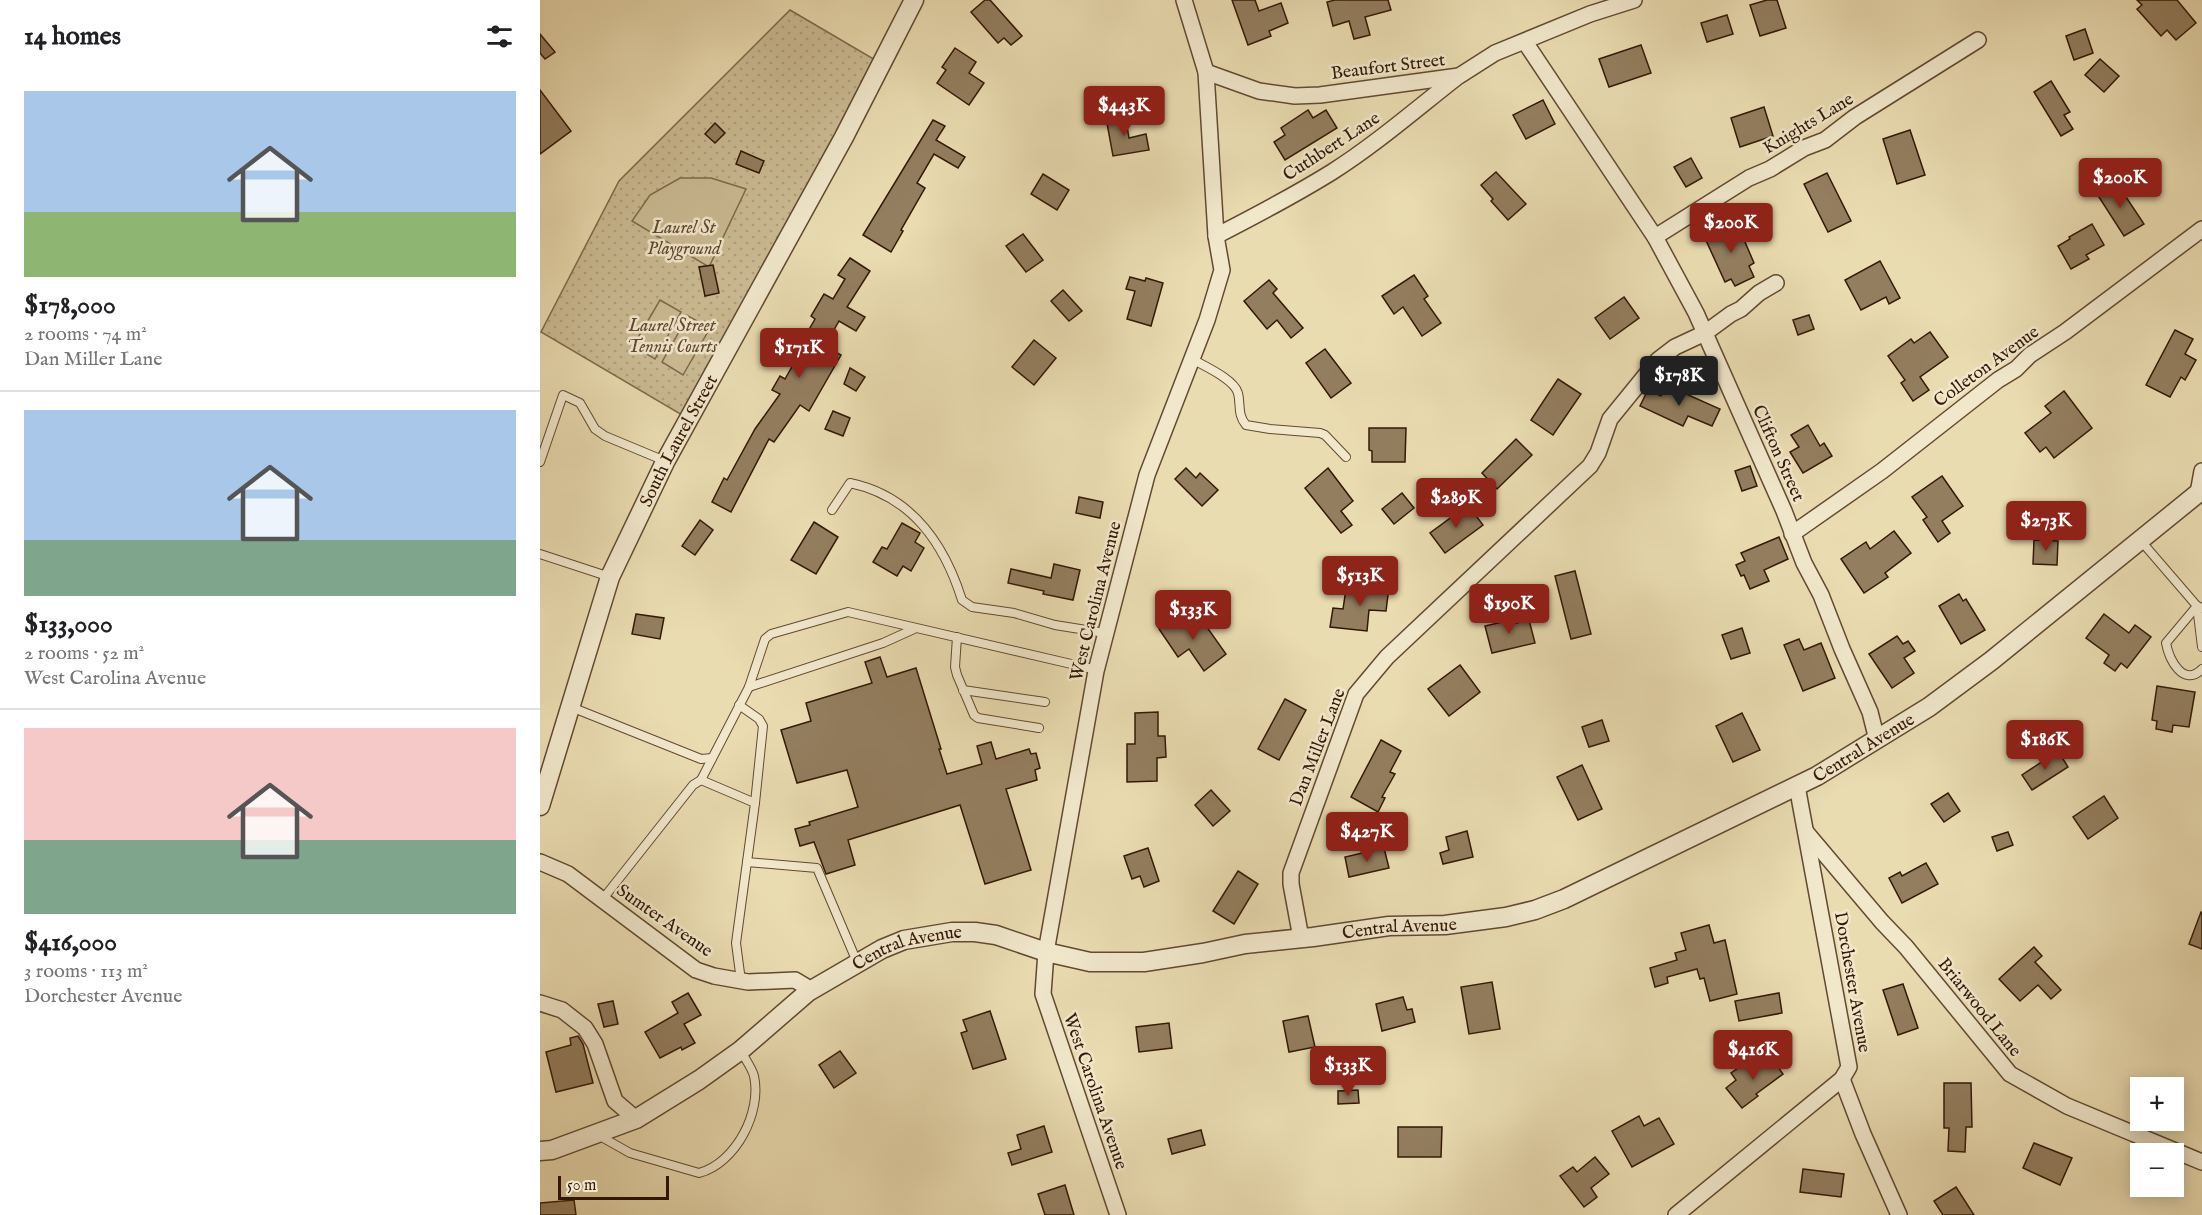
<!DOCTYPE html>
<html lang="en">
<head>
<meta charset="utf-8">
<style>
	:root { --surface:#fff; --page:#f2f2f2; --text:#202124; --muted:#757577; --line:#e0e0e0; --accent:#8f2418 }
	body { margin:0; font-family:"IM FELL English",serif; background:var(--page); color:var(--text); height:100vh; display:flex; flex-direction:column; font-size:22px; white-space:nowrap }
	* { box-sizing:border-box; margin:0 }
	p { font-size:20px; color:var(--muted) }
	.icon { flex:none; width:33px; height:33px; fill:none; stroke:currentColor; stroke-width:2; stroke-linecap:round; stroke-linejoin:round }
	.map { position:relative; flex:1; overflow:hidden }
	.details { display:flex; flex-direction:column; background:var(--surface); width:540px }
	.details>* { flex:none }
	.tools { position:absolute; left:1590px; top:1077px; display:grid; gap:12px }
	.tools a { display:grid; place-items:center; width:54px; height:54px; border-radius:0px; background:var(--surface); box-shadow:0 3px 15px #0003; font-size:30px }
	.scale { position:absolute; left:18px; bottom:15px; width:111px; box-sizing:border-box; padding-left:6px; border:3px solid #341806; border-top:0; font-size:16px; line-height:21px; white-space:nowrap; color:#341806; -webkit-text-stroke:4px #f1e8cc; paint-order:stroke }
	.price { position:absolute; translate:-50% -51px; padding:0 14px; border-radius:6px; background:var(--accent); color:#fff; font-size:20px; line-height:39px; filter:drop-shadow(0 2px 3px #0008) }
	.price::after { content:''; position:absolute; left:50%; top:36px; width:18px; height:14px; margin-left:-9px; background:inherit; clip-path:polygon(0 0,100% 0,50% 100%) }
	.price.current { background:#222; color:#fff }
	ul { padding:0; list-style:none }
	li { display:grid; align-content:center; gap:12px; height:318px; padding:0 24px }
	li+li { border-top:2px solid var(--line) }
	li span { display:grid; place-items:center; height:186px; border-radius:0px; color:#555 }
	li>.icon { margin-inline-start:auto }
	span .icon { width:108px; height:108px; fill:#fffc; stroke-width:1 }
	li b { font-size:26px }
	h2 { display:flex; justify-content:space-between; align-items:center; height:72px; padding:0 24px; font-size:26px }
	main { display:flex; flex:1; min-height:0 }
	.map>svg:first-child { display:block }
	.park { fill:url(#park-dots); stroke:#806a4d; stroke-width:1.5 }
	.pitch { fill:#cbbb94; stroke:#806a4d; stroke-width:1.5 }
	.building { fill:#937e5f; stroke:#341806; stroke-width:1.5 }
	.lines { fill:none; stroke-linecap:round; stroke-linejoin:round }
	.service-casing { stroke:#624931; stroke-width:10 }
	.minor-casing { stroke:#624931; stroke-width:18 }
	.tertiary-casing { stroke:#624931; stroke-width:21 }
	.service { stroke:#f1e8cc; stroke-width:8 }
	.minor { stroke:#f1e8cc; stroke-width:15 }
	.tertiary { stroke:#f1e8cc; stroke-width:18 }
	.labels { text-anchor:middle; stroke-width:5; stroke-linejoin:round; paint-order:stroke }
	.street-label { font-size:18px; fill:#341806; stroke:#f1e8cc }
	.park-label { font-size:18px; font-style:italic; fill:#614931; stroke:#f1e8cc }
</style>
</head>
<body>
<main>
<section class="details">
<h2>14 homes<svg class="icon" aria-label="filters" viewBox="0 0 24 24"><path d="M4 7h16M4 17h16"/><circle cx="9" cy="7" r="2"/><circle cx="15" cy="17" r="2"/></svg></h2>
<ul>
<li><span style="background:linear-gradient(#a9c7e8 65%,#8fb573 0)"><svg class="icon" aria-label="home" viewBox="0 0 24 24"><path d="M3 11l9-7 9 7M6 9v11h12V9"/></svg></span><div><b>$178,000</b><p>2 rooms · 74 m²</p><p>Dan Miller Lane</p></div></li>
<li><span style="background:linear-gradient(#a9c7e8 70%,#7fa58c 0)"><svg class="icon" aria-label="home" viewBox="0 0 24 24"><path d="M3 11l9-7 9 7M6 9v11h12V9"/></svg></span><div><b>$133,000</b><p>2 rooms · 52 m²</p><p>West Carolina Avenue</p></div></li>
<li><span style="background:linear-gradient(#f6c9c9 60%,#7fa58c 0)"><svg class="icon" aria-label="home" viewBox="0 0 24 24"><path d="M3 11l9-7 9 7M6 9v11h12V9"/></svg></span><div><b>$416,000</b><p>3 rooms · 113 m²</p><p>Dorchester Avenue</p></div></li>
</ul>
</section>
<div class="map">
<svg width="1662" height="1215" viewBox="0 0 1662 1215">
	<defs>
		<pattern id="park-dots" width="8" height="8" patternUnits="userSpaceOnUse" patternTransform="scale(1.5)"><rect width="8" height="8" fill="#cbbb94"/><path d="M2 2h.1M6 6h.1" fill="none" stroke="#afa07e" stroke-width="1.8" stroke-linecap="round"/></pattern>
	</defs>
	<rect width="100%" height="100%" fill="#eadcb1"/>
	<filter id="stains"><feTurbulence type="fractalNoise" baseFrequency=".00333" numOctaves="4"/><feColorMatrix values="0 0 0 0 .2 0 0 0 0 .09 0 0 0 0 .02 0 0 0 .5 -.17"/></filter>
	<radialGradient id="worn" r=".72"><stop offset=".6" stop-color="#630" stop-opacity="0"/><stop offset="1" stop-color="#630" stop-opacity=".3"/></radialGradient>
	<!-- park -->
	<path class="park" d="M250,10L337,61L142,415L1,332L79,181Z"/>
	<!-- pitch -->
	<g class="pitch">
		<path d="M140,178H171L206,189L169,267L92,221L110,195Z"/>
		<path d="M120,300L141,312L115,359L93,346Z"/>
		<path d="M148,316L170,328L143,375L122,362Z"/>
	</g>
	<!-- building -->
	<g class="building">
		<path d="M445,0H450L482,36L471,45L464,38L458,43L431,12Z"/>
		<path d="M692,0H715L719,11L741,3L748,23L729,31L731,36L708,45Z"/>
		<path d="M795,0H848L851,10L825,17L830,35L814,39L809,21L793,26L787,2Z"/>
		<path d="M1227,0H1237L1246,28L1220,36L1210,5Z"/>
		<path d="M1597,0H1637L1656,23L1636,40L1627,30L1621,36L1597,9L1602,5Z"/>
		<path d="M1187,15L1193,34L1167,42L1161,23Z"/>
		<path d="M1545,29L1553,53L1534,60L1526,36Z"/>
		<path d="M0,34L15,52L5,59L0,53Z"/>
		<path d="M1101,45L1111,73L1069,87L1059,59Z"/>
		<path d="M415,48L436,62L429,73L444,83L429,105L397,83L406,70L402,67Z"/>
		<path d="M1560,59L1579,76L1564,92L1545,75Z"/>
		<path d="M1511,81L1530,112L1524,115L1533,129L1521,136L1494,92Z"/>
		<path d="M0,90L31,131L0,154Z"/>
		<path d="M1003,100L1015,124L986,139L973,115Z"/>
		<path d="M1224,107L1233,136L1200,147L1191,118Z"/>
		<path d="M768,110L773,118L786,110L797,128L745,160L734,142L745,135L741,128Z"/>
		<path d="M585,114L589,138L606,134L609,150L573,156L566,118Z"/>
		<path d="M393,120L405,126L396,140L425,157L418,168L394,154L377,183L385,188L361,230L363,231L351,252L323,235Z"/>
		<path d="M175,123L185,133L175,143L165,134Z"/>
		<path d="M1370,130L1385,175L1357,184L1343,139Z"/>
		<path d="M201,151L224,161L219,173L196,164Z"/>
		<path d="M1151,158L1162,178L1146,187L1134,167Z"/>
		<path d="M956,172L986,204L968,220L951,201L953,199L941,185Z"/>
		<path d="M1287,173L1311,221L1288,232L1264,184Z"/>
		<path d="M503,174L529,190L517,210L491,194Z"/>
		<path d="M1576,182L1604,224L1584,236L1557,194Z"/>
		<path d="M1196,221L1214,263L1209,266L1214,277L1195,286L1191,279L1185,282L1164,236Z"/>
		<path d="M1552,224L1564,245L1546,255L1549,259L1531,269L1518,246L1530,239L1529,237Z"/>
		<path d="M483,234L503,260L486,272L466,246Z"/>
		<path d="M310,258L330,271L307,307L325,317L316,331L299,321L285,346L301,355L269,411L260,405L234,442L229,439L191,512L172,502L184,478L187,480L215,429L240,394L232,390L240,376L245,379L258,356L255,354L275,319L271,316L284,294L293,299L305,279L298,275Z"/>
		<path d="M1340,261L1360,298L1349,304L1346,297L1321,310L1305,280Z"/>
		<path d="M173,265L179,293L165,296L159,267Z"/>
		<path d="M874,275L888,296L884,299L901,323L882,336L863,307L854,314L842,296Z"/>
		<path d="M590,277L605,281L606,278L623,283L611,326L587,319L595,291L586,289Z"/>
		<path d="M729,280L737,289L733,293L763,328L751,338L737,320L727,329L704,301Z"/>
		<path d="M523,290L542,311L529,321L511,301Z"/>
		<path d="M1084,297L1099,318L1070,339L1055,318Z"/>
		<path d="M1269,315L1274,329L1258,335L1253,320Z"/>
		<path d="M1635,330L1653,339L1645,354L1656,360L1645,380L1641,377L1630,397L1606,385Z"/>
		<path d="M1390,332L1408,357L1380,377L1389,390L1373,401L1361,383L1365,380L1348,356L1371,339L1374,343Z"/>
		<path d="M494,340L516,358L494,385L472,367Z"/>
		<path d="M785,349L811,383L791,398L766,363Z"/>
		<path d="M310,368L325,377L316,391L304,384Z"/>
		<path d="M1018,379L1041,394L1013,435L991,420Z"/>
		<path d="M1126,385L1180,409L1172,426L1148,416L1143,426L1100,406L1108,390L1121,396Z"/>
		<path d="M1524,391L1552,428L1514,458L1506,447L1500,452L1485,433L1511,413L1505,406Z"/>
		<path d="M293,411L310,418L303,436L285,429Z"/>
		<path d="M1268,425L1280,446L1284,443L1292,456L1263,473L1250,452L1259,447L1251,435Z"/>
		<path d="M829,428H866L865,462H832V451L829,450Z"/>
		<path d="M976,439L992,455L957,489L942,473Z"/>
		<path d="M1210,466L1217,486L1202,491L1195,471Z"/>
		<path d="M646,468L656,478L660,473L678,490L662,506L635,479Z"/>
		<path d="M788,468L813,501L801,511L812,525L801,533L765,488Z"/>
		<path d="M1402,476L1423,506L1402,521L1410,533L1398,542L1383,520L1387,517L1372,497Z"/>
		<path d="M862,493L874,508L854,524L842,509Z"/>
		<path d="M539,497L563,502L560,518L536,513Z"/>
		<path d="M928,505L943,525L905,553L890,533Z"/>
		<path d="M160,520L173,530L155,555L142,546Z"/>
		<path d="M274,522L298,537L276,574L251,560Z"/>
		<path d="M362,523L380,533L375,542L384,548L371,571L363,566L357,576L333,562L342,547L347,549Z"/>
		<path d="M1354,531L1371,553L1345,573L1348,577L1324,593L1301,559L1326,542L1330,549Z"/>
		<path d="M1239,537L1248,559L1224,570L1229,581L1210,589L1204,575L1201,576L1196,565L1205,561L1201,553Z"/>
		<path d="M1494,540L1518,541L1517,565L1493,564Z"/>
		<path d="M514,564L540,570L533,600L503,594L504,591L468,583L471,569L511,578Z"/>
		<path d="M1035,571L1051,634L1031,639L1015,576Z"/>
		<path d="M819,583L849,587L846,611L829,610L827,631L790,627L793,608L803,609L806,589L818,591Z"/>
		<path d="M1419,594L1423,601L1426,599L1445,630L1421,644L1399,606Z"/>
		<path d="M643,612L655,629L664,623L686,654L664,671L649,649L638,657L619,629Z"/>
		<path d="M96,614L124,618L120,639L92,634Z"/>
		<path d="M1564,614L1589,633L1595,625L1611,637L1587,668L1581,663L1575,671L1564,663L1569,655L1546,638Z"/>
		<path d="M971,620L972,624L989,620L995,643L952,653L945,626Z"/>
		<path d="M1202,628L1210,653L1191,659L1182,635Z"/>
		<path d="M1357,636L1363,644L1368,641L1375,651L1364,658L1374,673L1352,688L1329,654Z"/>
		<path d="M1259,639L1264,650L1281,643L1295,678L1263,691L1244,645Z"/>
		<path d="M340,657L347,677L376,668L401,749H399L407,774L442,764L437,746L451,742L456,759L489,749L491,754L496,753L500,768L495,770L497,780L466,789L491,870L445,884L420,805L308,840L315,865L286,874L274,842L260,846L255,829L270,825L269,822L318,807L307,770L257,783L241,730L271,721L266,703L332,683L325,662Z"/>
		<path d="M920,665L940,692L909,716L888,689Z"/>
		<path d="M1617,686L1655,692L1649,727L1633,725L1632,732L1616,729L1617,721L1612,720Z"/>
		<path d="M745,699L766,710L739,760L718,749Z"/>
		<path d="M618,712V736H625L626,757L617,758V781L587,782V744H595V713Z"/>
		<path d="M1202,713L1220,750L1193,762L1176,726Z"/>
		<path d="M1062,720L1069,741L1049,747L1042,727Z"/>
		<path d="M841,740L861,751L850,772L855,774L842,797L845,798L838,812L811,797Z"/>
		<path d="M1518,751L1528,767L1492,790L1482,775Z"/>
		<path d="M1042,765L1062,809L1038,820L1017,777Z"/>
		<path d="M671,790L690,811L673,826L655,805Z"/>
		<path d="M1408,793L1420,811L1404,822L1391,804Z"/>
		<path d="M1564,796L1578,818L1548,839L1533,817Z"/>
		<path d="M927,831L933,857L903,864L900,853L909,850L906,837Z"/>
		<path d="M1468,832L1473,845L1457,851L1452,837Z"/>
		<path d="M608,848L619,881L604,887L600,876L592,879L584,856Z"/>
		<path d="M844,848L849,868L809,877L805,857Z"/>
		<path d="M1386,863L1398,884L1362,903L1349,878L1360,872L1362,876Z"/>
		<path d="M698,871L718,884L694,924L673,911Z"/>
		<path d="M1661,912L1662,913V949L1649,944Z"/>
		<path d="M1169,925L1174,943L1185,940L1197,994L1170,1001L1164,978L1160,979L1157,969L1127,977L1128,983L1115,987L1110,968L1137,960L1135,953L1146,950L1141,933Z"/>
		<path d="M1494,947L1502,956L1495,962L1521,990L1511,999L1498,985L1480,1001L1459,979Z"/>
		<path d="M952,982L960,1029L929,1034L921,987Z"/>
		<path d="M1363,984L1378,1028L1358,1035L1343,990Z"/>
		<path d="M148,993L161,1015L144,1024L155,1043L142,1050L141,1047L120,1058L105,1032L138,1013L132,1002Z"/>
		<path d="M1239,993L1242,1013L1199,1021L1195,1001Z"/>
		<path d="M863,997L867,1010L872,1009L875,1022L842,1031L836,1004Z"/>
		<path d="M73,1001L78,1024L64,1027L58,1004Z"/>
		<path d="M450,1011L466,1059L433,1069L421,1033L427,1031L423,1020Z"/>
		<path d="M768,1016L775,1047L749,1052L743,1021Z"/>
		<path d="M629,1023L632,1048L599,1052L596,1027Z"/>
		<path d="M38,1036L43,1044L53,1083L16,1092L6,1052L31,1045L30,1038Z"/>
		<path d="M300,1051L316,1073L294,1088L279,1065Z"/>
		<path d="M1230,1056L1243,1074L1216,1094L1218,1096L1202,1108L1186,1088L1196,1080L1191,1073L1207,1062L1212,1069Z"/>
		<path d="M1404,1083H1431L1432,1127H1426L1425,1152L1408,1151L1409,1128H1404Z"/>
		<path d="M818,1090L819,1103L798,1104V1091Z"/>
		<path d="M1099,1116L1104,1126L1119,1118L1134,1144L1092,1167L1072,1131Z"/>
		<path d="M504,1126L512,1152L472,1165L468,1153L481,1149L477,1135Z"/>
		<path d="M858,1127H902L901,1157H858Z"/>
		<path d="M661,1130L665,1145L632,1154L628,1139Z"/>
		<path d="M1494,1143L1532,1158L1520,1185L1483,1168Z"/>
		<path d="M1055,1157L1069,1174L1051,1188L1057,1197L1044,1207L1020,1176L1033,1167L1037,1172Z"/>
		<path d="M1263,1169L1304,1174L1301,1197L1260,1192Z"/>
		<path d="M525,1185L534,1215H505L498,1194Z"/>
		<path d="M1416,1187L1434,1215H1403L1394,1201Z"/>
		<path d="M34,1200L36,1215H0V1203Z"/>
	</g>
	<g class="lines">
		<!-- service casing -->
		<g class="service-casing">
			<g id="service">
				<path d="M652,359C664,366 694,379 698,393C701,405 697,414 706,425L730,429L780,433L785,435L806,457"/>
				<path d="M0,462L23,395L40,403L55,429L65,436L125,461"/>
				<path d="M292,510L310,483C372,496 404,543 422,600L432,607L474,613L515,625L565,633"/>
				<path d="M1601,541L1657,606L1662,608"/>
				<path d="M0,554L70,577"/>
				<path d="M1657,606L1626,643C1629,659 1643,688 1662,669"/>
				<path d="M1657,606L1662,647"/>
				<path d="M417,637L415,667L417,675L434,715L438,718L499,728"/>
				<path d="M209,687L343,643L374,629"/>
				<path d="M423,690L505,702"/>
				<path d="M199,705L219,719L223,726L215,803"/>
				<path d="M31,707L161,759L172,758"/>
				<path d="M161,780L215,803L196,943L201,981"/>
				<path d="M207,862L277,868L317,962"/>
				<path d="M62,900L153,785L161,780L209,687L225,639L231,634L308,612L557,670"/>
				<path d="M58,1135L90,1153L159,1173C196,1163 222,1112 214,1076C212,1068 205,1059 201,1051"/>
			</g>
		</g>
		<!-- minor casing -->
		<g class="minor-casing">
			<g id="minor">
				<path d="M985,42L1115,237L1156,313L1244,511L1264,563L1281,595L1302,649L1330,712L1337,740"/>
				<path d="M666,72L719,91L755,96L780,95L919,76L955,53L1050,14L1094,0"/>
				<path d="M676,236C715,216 755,195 792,172C836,144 875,110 916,78"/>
				<path d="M1115,237L1209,178L1230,169L1264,148L1285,140L1315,117L1438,40"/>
				<path d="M1658,493L1662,471"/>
				<path d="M1252,534L1342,471L1458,380L1476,369L1490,355L1525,332L1662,229"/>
				<path d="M1266,832L1342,922L1366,947L1470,1074L1527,1106L1662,1162"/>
				<path d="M0,862L28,874L156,970L174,976L208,982L255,980L265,986L268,992"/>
				<path d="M761,938L751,884V873L816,694L847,657L1050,466L1058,453L1070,419L1118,360L1135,347L1165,333L1191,314L1201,309L1219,293L1236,283"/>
				<path d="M0,1003L22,1010L45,1028L55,1044L75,1101L96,1119"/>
				<path d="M1302,1079L1323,1134L1359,1215"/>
				<path d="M578,1215L503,994L506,952L556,671L607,475L667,320L682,270L676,236L666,72L644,0"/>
				<path d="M1136,1215L1302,1079L1309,1067L1257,786"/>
			</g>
		</g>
		<!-- tertiary casing -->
		<g class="tertiary-casing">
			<g id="tertiary">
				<path id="s1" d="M0,806L70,577L125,462L304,137L374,0"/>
				<path id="s2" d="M0,1151L12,1150L96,1119L159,1080L201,1050L268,992L342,949L364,940L412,932H435L456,935L506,952L550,962H604L663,953L705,944L773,937L849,926L905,925L966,917L995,910L1024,899L1277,776L1389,707L1451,661L1662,490"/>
			</g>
		</g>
		<!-- service -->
		<use href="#service" class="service"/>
		<!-- minor -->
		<use href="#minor" class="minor"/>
		<!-- tertiary -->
		<use href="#tertiary" class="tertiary"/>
	</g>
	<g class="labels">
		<!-- street labels -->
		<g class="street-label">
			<text transform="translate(848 66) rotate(-7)" y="6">Beaufort Street</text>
			<text transform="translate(1268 123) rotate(-31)" y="6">Knights Lane</text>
			<text transform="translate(791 146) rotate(-33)" y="6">Cuthbert Lane</text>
			<text transform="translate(1446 366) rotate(-36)" y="6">Colleton Avenue</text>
			<text dy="6" stroke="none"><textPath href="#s1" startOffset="392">South Laurel Street</textPath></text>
			<text transform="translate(1239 453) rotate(66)" y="6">Clifton Street</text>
			<text transform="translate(555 601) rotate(-76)" y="6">West Carolina Avenue</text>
			<text transform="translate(777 747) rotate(-69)" y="6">Dan Miller Lane</text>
			<text dy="6" stroke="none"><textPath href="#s2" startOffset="1432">Central Avenue</textPath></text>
			<text transform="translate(125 920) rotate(35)" y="6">Sumter Avenue</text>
			<text dy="6" stroke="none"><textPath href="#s2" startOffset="928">Central Avenue</textPath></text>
			<text dy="6" stroke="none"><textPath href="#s2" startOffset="426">Central Avenue</textPath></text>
			<text transform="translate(1313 982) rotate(80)" y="6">Dorchester Avenue</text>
			<text transform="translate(1440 1007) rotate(51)" y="6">Briarwood Lane</text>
			<text transform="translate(556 1091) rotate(71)" y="6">West Carolina Avenue</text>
		</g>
		<!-- park labels -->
		<g class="park-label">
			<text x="144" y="233">Laurel St<tspan x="144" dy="21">Playground</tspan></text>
			<text x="132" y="331">Laurel Street<tspan x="132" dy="21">Tennis Courts</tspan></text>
		</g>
	</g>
	<rect width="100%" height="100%" filter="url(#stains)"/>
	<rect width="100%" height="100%" fill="url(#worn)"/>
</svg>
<div class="tools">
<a>+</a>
<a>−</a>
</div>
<div class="scale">50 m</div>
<b class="price" style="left:584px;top:137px">$443K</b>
<b class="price" style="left:1580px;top:209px">$200K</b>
<b class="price" style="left:1191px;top:254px">$200K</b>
<b class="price" style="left:259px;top:379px">$171K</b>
<b class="price current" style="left:1139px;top:407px">$178K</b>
<b class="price" style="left:916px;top:529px">$289K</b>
<b class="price" style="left:1506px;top:552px">$273K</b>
<b class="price" style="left:820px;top:607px">$513K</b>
<b class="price" style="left:969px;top:635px">$190K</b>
<b class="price" style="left:653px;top:641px">$133K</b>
<b class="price" style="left:1505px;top:771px">$186K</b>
<b class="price" style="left:827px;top:863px">$427K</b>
<b class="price" style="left:1213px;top:1081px">$416K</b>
<b class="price" style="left:808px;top:1097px">$133K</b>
</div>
</main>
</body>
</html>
